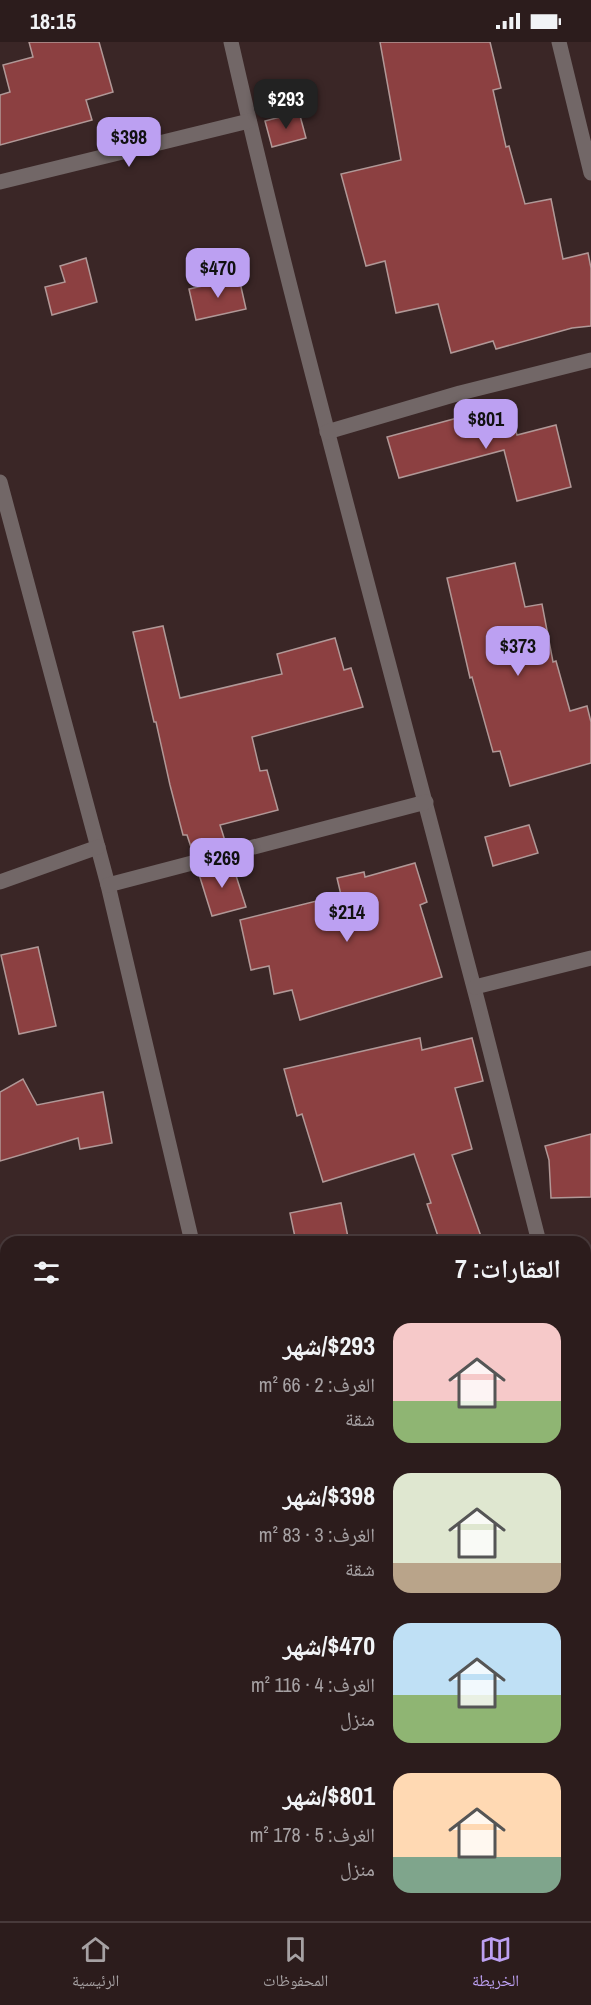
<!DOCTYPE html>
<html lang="ar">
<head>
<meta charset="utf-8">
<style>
	:root { --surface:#2c1c1c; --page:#342525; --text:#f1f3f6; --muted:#a6a1a3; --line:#483a3b; --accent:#bca0f2 }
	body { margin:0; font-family:"Archivo Narrow","Noto Naskh Arabic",sans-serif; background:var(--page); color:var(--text); direction:rtl; height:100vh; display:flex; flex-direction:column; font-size:22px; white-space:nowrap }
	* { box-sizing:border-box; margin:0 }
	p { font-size:20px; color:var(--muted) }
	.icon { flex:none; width:33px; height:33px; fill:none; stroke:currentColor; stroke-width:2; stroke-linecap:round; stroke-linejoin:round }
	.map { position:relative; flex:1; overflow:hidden; direction:ltr }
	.sheet { position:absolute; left:0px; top:1194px; width:591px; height:686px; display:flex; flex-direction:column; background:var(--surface); border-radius:18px 18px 0 0; box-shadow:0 2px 4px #0004,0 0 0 2px var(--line); direction:rtl }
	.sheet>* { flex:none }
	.price { position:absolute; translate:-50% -51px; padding:0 14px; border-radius:12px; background:var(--accent); color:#111; font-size:20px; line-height:39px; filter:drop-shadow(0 2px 3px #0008) }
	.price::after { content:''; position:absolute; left:50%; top:36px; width:18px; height:14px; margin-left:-9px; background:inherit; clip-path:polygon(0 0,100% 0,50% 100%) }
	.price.active { background:#222; color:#fff }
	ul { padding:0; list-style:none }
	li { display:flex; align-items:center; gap:18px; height:150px; padding:0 30px }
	li span { display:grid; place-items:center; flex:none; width:168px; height:120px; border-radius:18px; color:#555 }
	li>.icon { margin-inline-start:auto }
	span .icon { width:72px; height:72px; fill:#fffc; stroke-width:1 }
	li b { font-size:26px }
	h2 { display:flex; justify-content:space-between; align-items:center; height:72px; padding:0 30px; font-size:26px }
	.status { display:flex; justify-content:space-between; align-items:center; height:42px; padding:0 30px; background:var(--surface); direction:ltr }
	.status svg { height:16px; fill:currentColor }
	.tab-bar { display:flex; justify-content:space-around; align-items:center; height:84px; border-top:2px solid var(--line); background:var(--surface); font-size:16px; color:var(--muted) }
	.tab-bar a { display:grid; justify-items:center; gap:3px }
	.tab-bar .active { color:var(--accent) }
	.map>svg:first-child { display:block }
	.building { fill:#8c4041; stroke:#b19897; stroke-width:1.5 }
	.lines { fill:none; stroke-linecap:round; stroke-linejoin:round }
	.minor { stroke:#726767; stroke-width:15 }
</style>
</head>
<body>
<div class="status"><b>18:15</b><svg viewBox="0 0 49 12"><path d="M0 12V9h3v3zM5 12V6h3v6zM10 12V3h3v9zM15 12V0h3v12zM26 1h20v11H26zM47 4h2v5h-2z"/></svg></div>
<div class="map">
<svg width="591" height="1879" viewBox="0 0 591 1879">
	<rect width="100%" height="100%" fill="#3a2626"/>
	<!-- building -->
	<g class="building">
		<path d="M29,0H99L113,50L86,58L92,78L0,103V53L10,50L3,23L33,15Z"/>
		<path d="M380,0H490L501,46L493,48L506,105L509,104L525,162L551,157L563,217L588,211L591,226V284L572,286L496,307L493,299L451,311L438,262L396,271L385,219L366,224L341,132L401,118Z"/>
		<path d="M299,70L306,96L272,105L265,79Z"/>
		<path d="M86,216L97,260L52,273L45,245L65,240L60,224Z"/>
		<path d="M239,236L246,267L196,278L189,247Z"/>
		<path d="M509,362L517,393L556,383L571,445L517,459L504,408L399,436L387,395Z"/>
		<path d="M515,521L525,565L542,562L553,620L556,619L570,669L587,664L591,680V721L510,744L500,709L493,710L472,635L470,636L447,536Z"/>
		<path d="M163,584L180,656L282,632L277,612L335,596L344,628L351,626L363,665L252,695L260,729L267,728L278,768L220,783L226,802L193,811L187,793H183L170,743L156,680H154L133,590Z"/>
		<path d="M529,783L538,811L493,824L485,795Z"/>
		<path d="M232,821L246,865L212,874L198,829Z"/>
		<path d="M415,821L427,860L420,863L442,935L300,978L292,948L274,952L269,924L251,928L240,878L341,853L337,836L364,830L365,835Z"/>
		<path d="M38,905L56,984L19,992L1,913Z"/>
		<path d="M420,996L422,1008L472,996L483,1039L455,1046L472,1107L452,1113L483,1200H440L427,1162L431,1161L414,1112L323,1140L302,1072L297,1074L284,1027Z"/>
		<path d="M23,1037L37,1063L103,1050L112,1101L80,1107L78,1096L0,1119V1050Z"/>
		<path d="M591,1092V1155L551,1156L549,1118L545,1104Z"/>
		<path d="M341,1161L349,1200H296L290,1171Z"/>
	</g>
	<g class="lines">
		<!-- minor -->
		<g class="minor">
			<path d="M231,0C278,206 333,411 387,616C439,810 490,1005 539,1200"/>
			<path d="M559,0L591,131"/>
			<path d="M0,140L249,79"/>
			<path d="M327,390L460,351L591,318"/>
			<path d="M0,440L108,843L192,1200"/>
			<path d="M0,840L98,805"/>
			<path d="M108,843L426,760"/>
			<path d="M475,945L591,916"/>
			<path d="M0,1308H6"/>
			<path d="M585,1379L591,1403"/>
			<path d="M585,1457L591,1455"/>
			<path d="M0,1711L6,1710"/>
			<path d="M365,1874L366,1879"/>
		</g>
	</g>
</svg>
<b class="price active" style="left:286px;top:88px">$293</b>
<b class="price" style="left:129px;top:126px">$398</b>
<b class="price" style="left:218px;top:257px">$470</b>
<b class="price" style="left:486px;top:408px">$801</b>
<b class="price" style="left:518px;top:635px">$373</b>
<b class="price" style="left:222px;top:847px">$269</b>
<b class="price" style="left:347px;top:901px">$214</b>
<section class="sheet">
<h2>العقارات: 7<svg class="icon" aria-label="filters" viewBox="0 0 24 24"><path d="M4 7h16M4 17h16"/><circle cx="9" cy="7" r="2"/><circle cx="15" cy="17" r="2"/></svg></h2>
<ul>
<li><span style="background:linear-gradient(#f6c9c9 65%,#8fb573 0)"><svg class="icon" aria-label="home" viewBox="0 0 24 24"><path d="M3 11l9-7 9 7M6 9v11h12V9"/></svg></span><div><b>$293/شهر</b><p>الغرف: 2 · 66 m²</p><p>شقة</p></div></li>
<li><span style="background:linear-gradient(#dfe7d0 75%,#b9a48a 0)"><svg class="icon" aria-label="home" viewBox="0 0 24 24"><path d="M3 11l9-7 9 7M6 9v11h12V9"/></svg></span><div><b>$398/شهر</b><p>الغرف: 3 · 83 m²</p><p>شقة</p></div></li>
<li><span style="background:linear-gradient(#bfe0f5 60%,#8fb573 0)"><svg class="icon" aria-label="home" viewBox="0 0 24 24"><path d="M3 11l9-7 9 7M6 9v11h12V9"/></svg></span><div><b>$470/شهر</b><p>الغرف: 4 · 116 m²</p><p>منزل</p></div></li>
<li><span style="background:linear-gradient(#ffd9b3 70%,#7fa58c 0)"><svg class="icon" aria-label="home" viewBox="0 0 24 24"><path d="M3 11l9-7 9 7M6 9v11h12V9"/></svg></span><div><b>$801/شهر</b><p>الغرف: 5 · 178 m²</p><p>منزل</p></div></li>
</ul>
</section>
</div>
<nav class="tab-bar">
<a class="active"><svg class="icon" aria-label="map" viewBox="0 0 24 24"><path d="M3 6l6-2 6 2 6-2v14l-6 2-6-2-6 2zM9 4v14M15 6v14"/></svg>الخريطة</a>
<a><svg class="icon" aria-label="saved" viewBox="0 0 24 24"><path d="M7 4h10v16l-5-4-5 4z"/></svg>المحفوظات</a>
<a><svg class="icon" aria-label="home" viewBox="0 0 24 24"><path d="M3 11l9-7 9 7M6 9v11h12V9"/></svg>الرئيسية</a>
</nav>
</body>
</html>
